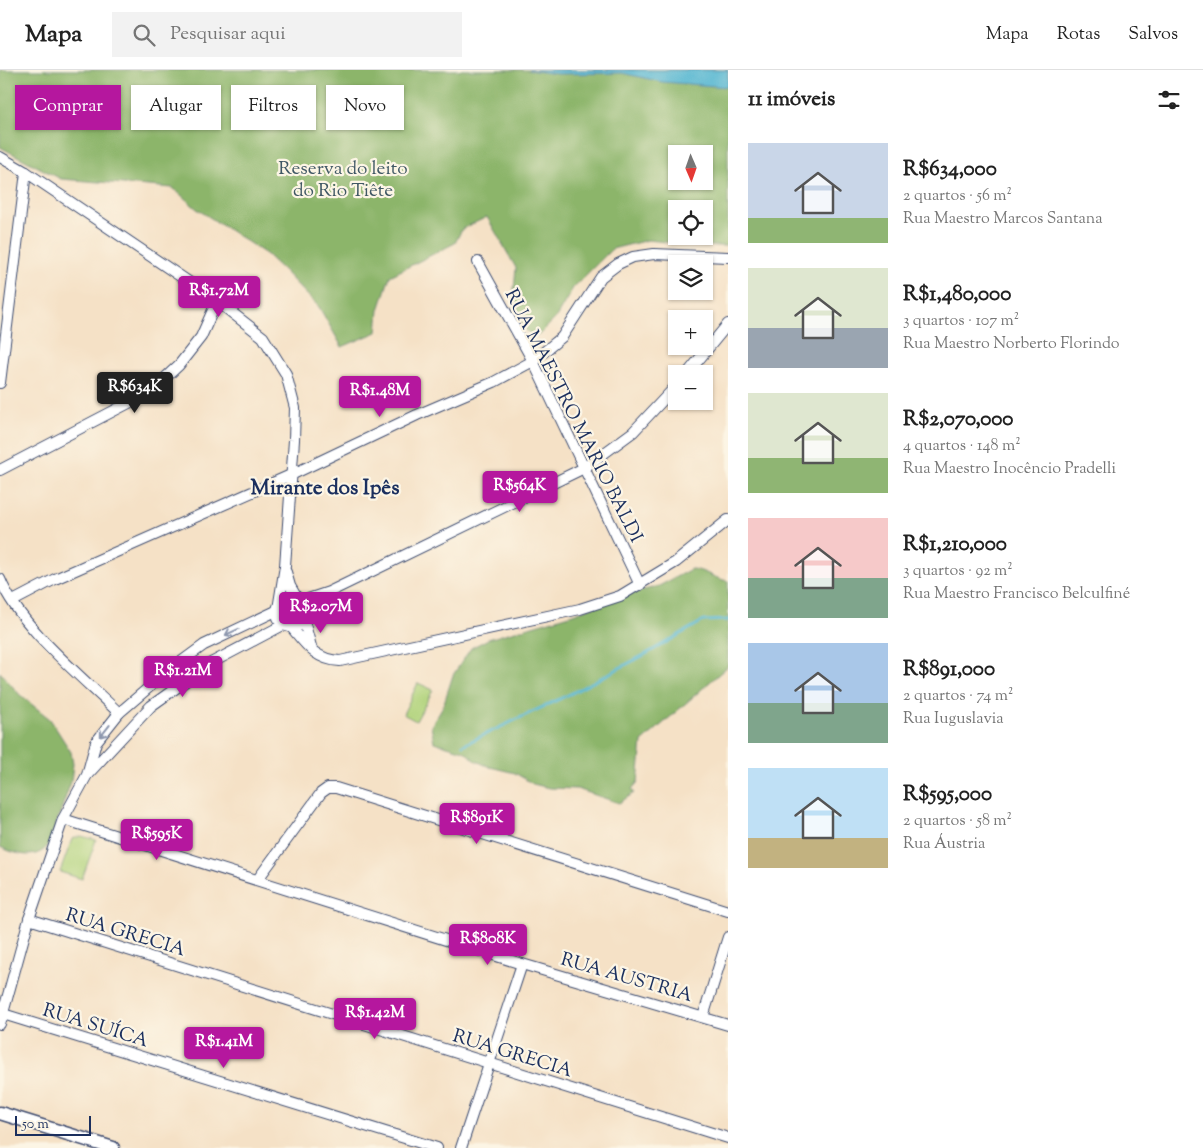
<!DOCTYPE html>
<html lang="pt">
<head>
<meta charset="utf-8">
<style>
	:root { --surface:#fff; --page:#f2f2f2; --text:#222; --muted:#767676; --line:#e0e0e0; --accent:#b5179e }
	body { margin:0; font-family:"Sorts Mill Goudy",serif; background:var(--page); color:var(--text); height:100vh; display:flex; flex-direction:column; font-size:19px; white-space:nowrap }
	* { box-sizing:border-box; margin:0 }
	p { font-size:16px; color:var(--muted) }
	.icon { flex:none; width:28px; height:28px; fill:none; stroke:currentColor; stroke-width:2; stroke-linecap:round; stroke-linejoin:round }
	.map { position:relative; flex:1; overflow:hidden }
	.sheet { display:flex; flex-direction:column; background:var(--surface); width:475px }
	.sheet>* { flex:none }
	.banner { position:absolute; left:15px; top:15px; width:475px; height:45px; display:flex; gap:10px }
	.needle { width:32px; rotate:178deg }
	.tools { position:absolute; left:668px; top:75px; display:grid; gap:10px }
	.tools a { display:grid; place-items:center; width:45px; height:45px; border-radius:0px; background:var(--surface); box-shadow:0 1px 4px #0004; font-size:25px }
	.scale { position:absolute; left:15px; bottom:12px; width:76px; box-sizing:border-box; padding-left:5px; border:2px solid #1b2f5e; border-top:0; font-size:14px; line-height:18px; white-space:nowrap; color:#1b2f5e; -webkit-text-stroke:4px #fcf5e5; paint-order:stroke }
	.price { position:absolute; translate:-50% -42px; padding:0 11px; border-radius:5px; background:var(--accent); color:#fff; font-size:16px; line-height:32px; filter:drop-shadow(0 1px 2px #0008) }
	.price::after { content:''; position:absolute; left:50%; top:30px; width:15px; height:11px; margin-left:-8px; background:inherit; clip-path:polygon(0 0,100% 0,50% 100%) }
	.price.selected { background:#222; color:#fff }
	ul { padding:0; list-style:none }
	li { display:flex; align-items:center; gap:15px; height:125px; padding:0 20px }
	li span { display:grid; place-items:center; flex:none; width:140px; height:100px; border-radius:0px; color:#555 }
	li>.icon { margin-inline-start:auto }
	span .icon { width:60px; height:60px; fill:#fffc; stroke-width:1 }
	li b { font-size:21px }
	h2 { display:flex; justify-content:space-between; align-items:center; height:60px; padding:0 20px; font-size:21px }
	.tag { padding:0 18px; border-radius:0px; background:var(--surface); box-shadow:0 1px 4px #0004; font-size:18px; line-height:45px }
	.tag.selected { background:var(--accent); color:#fff }
	header { display:flex; align-items:center; gap:30px; box-sizing:border-box; height:70px; padding:0 25px; background:var(--surface); border-bottom:1px solid var(--line) }
	header strong { font-size:24px }
	nav { display:flex; gap:28px; margin-inline-start:auto; font-size:18px }
	.search { width:350px; height:45px; background:var(--page); display:flex; align-items:center; gap:12px; box-sizing:border-box; padding:0 18px; border-radius:0px; color:var(--muted); font-size:19px }
	main { display:flex; flex:1; min-height:0 }
	.map>svg:first-child { display:block }
	.green { fill:#b1d37b; stroke:#66816c }
	.forest { fill:#8cb56b; stroke:#547264; fill-rule:evenodd }
	.water { fill:#53b6d2; stroke:#377298 }
	.lines { fill:none; stroke-linecap:round; stroke-linejoin:round }
	.stream { stroke:#53b6d2; stroke-width:3 }
	.minor-casing { stroke:#3c4a6e; stroke-width:12 }
	.tertiary-casing { stroke:#3c4a6e; stroke-width:15 }
	.minor { stroke:#fff; stroke-width:10 }
	.tertiary { stroke:#fff; stroke-width:12 }
	.oneway { stroke:#8d97ae }
	.labels { text-anchor:middle; stroke-width:4.5; stroke-linejoin:round; paint-order:stroke }
	.park-label { font-size:19px; fill:#405865; stroke:#fcf5e5 }
	.street-label { font-size:19px; fill:#1b2f5e; stroke:#fcf5e5 }
	.quarter-label { font-size:21px; font-weight:bold; fill:#1b2f5e; stroke:#fcf5e5 }
</style>
</head>
<body>
<header>
<strong>Mapa</strong>
<div class="search"><svg class="icon" aria-label="search" viewBox="0 0 24 24"><circle cx="10" cy="10" r="6"/><path d="M15 15l6 6"/></svg>Pesquisar aqui</div>
<nav><a>Mapa</a><a>Rotas</a><a>Salvos</a></nav>
</header>
<main>
<div class="map">
<svg width="728" height="1078" viewBox="0 0 728 1078">
	<rect width="100%" height="100%" fill="#fcf5e5"/>
	<filter id="ink" filterUnits="userSpaceOnUse"><feTurbulence type="fractalNoise" baseFrequency=".02" numOctaves="2"/><feDisplacementMap in="SourceGraphic" scale="10" xChannelSelector="R" yChannelSelector="G"/><feConvolveMatrix kernelMatrix="1 2 1 2 8 2 1 2 1" color-interpolation-filters="sRGB"/></filter>
	<filter id="wash" filterUnits="userSpaceOnUse"><feTurbulence type="fractalNoise" baseFrequency=".0096" numOctaves="4" result="noise"/><feDisplacementMap in="SourceGraphic" scale="20" xChannelSelector="R" yChannelSelector="G"/><feGaussianBlur stdDeviation="1.12" result="paint"/><feColorMatrix in="noise" values="0 0 0 0 0 0 0 0 0 0 0 0 0 0 0 0 0 1.4 0 .05"/><feComposite in="paint" operator="in"/></filter>
	<g filter="url(#wash)">
		<rect width="100%" height="100%" fill="#f5e1c6"/>
		<!-- green -->
		<g class="green">
			<path d="M418,613L433,620L416,651L403,644Z"/>
			<path d="M81,766L96,770L82,809L60,802L72,769Z"/>
		</g>
		<!-- forest -->
		<g class="forest">
			<path d="M0,0H728V176H701L648,170L612,179L573,218L555,249L539,265H532L524,258L513,228L516,198L487,147L462,159L455,173L390,206L379,240L377,262L342,277L319,237L282,199L266,184L197,139L173,118L61,109L0,77ZM676,84H704V111H676ZM676,139H704V166H676Z"/>
			<path d="M691,499C702,499 715,509 728,511V596L642,672L638,712L632,719L634,723L619,733L577,719L549,718L533,714L515,703L490,697L476,691L464,681L434,672L431,656L443,636L453,605L471,578L488,569L570,545L625,525L659,516Z"/>
			<path d="M0,602L20,625L50,649L71,682L73,694L71,712L49,774C38,791 17,785 0,777Z"/>
		</g>
		<!-- water -->
		<path class="water" d="M529,0H728V17L662,12L622,3L557,4Z"/>
		<g class="lines">
			<!-- stream -->
			<path class="stream" d="M463,675L572,623L646,584L703,551L728,550"/>
		</g>
	</g>
	<g filter="url(#ink)">
		<g class="lines">
			<!-- minor casing -->
			<g class="minor-casing">
				<g id="minor">
					<path d="M0,87L26,102L217,231L263,267L286,304L295,338L294,370L285,496L279,533"/>
					<path d="M478,192L533,291L640,515"/>
					<path d="M687,304L728,254"/>
					<path d="M0,313L26,102"/>
					<path d="M0,400L150,322L179,295L201,267L217,231"/>
					<path d="M286,502L290,516L297,528"/>
					<path d="M0,509C19,556 82,607 119,643"/>
					<circle cx="292" cy="542" r="15"/>
					<path d="M13,531L55,509L293,404L417,345L494,312L533,291L562,267L601,207L618,194L633,187L654,184L728,187"/>
					<path d="M302,531L329,522L584,398L633,362L676,316"/>
					<path d="M304,551L312,580"/>
					<path d="M292,558C306,575 316,590 340,591L580,539L620,526L676,492L728,450"/>
					<path d="M88,704L151,636L211,593L283,555"/>
					<path d="M63,749L522,894L728,955"/>
					<path d="M258,809L321,723L328,718H336L728,841"/>
					<path d="M29,849L728,1068"/>
					<path d="M3,944L437,1078"/>
					<path d="M703,947L728,867"/>
					<path d="M0,954L29,849L63,749L87,705L96,672L119,643L167,602L204,575L276,541"/>
					<path d="M461,1078L522,894"/>
				</g>
			</g>
			<!-- tertiary casing -->
			<g class="tertiary-casing">
				<path id="tertiary" d="M0,1043L113,1078"/>
			</g>
			<!-- minor -->
			<use href="#minor" class="minor"/>
			<!-- tertiary -->
			<use href="#tertiary" class="tertiary"/>
		</g>
		<!-- one-way arrows -->
		<defs><path id="oneway-shaft" d="M-6 0H5M1.5-3L5.5 0L1.5 3" fill="none" stroke-width="1.6" stroke-linecap="round" stroke-linejoin="round" transform="scale(1.25)"/></defs>
		<g class="oneway">
			<use href="#oneway-shaft" transform="translate(232 562) rotate(155)"/>
			<use href="#oneway-shaft" transform="translate(105 661) rotate(128)"/>
		</g>
	</g>
	<g class="labels">
		<!-- park labels -->
		<g class="park-label">
			<text x="343" y="104">Reserva do leito<tspan x="343" dy="22">do Rio Tiête</tspan></text>
		</g>
		<!-- street labels -->
		<g class="street-label">
			<text transform="translate(575 345) rotate(63)" y="7">RUA MAESTRO MARIO BALDI</text>
			<text transform="translate(126 861) rotate(17)" y="7">RUA GRECIA</text>
			<text transform="translate(627 906) rotate(16)" y="7">RUA AUSTRIA</text>
			<text transform="translate(96 954) rotate(17)" y="7">RUA SUÍCA</text>
			<text transform="translate(513 982) rotate(17)" y="7">RUA GRECIA</text>
		</g>
		<!-- quarter labels -->
		<g class="quarter-label">
			<text x="325" y="424">Mirante dos Ipês</text>
		</g>
	</g>
</svg>
<div class="tools">
<a><svg class="needle" viewBox="-14 -14 28 28"><path d="M0-13l5 13h-10z" fill="#e53935"/><path d="M0 13l5-13h-10z" fill="#767676"/></svg></a>
<a><svg class="icon" aria-label="locate" viewBox="0 0 24 24"><circle cx="12" cy="12" r="6"/><path d="M12 2v4M12 18v4M2 12h4M18 12h4"/></svg></a>
<a><svg class="icon" aria-label="layers" viewBox="0 0 24 24"><path d="M12 4l9 5-9 5-9-5zM3 14l9 5 9-5"/></svg></a>
<a>+</a>
<a>−</a>
</div>
<div class="scale">50 m</div>
<b class="price" style="left:219px;top:248px">R$1.72M</b>
<b class="price selected" style="left:135px;top:344px">R$634K</b>
<b class="price" style="left:380px;top:348px">R$1.48M</b>
<b class="price" style="left:520px;top:443px">R$564K</b>
<b class="price" style="left:321px;top:564px">R$2.07M</b>
<b class="price" style="left:183px;top:628px">R$1.21M</b>
<b class="price" style="left:477px;top:775px">R$891K</b>
<b class="price" style="left:157px;top:791px">R$595K</b>
<b class="price" style="left:488px;top:896px">R$808K</b>
<b class="price" style="left:375px;top:970px">R$1.42M</b>
<b class="price" style="left:224px;top:999px">R$1.41M</b>
<div class="banner">
<a class="tag selected">Comprar</a>
<a class="tag">Alugar</a>
<a class="tag">Filtros</a>
<a class="tag">Novo</a>
</div>
</div>
<section class="sheet">
<h2>11 imóveis<svg class="icon" aria-label="filters" viewBox="0 0 24 24"><path d="M4 7h16M4 17h16"/><circle cx="9" cy="7" r="2"/><circle cx="15" cy="17" r="2"/></svg></h2>
<ul>
<li><span style="background:linear-gradient(#c9d6e8 75%,#8fb573 0)"><svg class="icon" aria-label="home" viewBox="0 0 24 24"><path d="M3 11l9-7 9 7M6 9v11h12V9"/></svg></span><div><b>R$634,000</b><p>2 quartos · 56 m²</p><p>Rua Maestro Marcos Santana</p></div></li>
<li><span style="background:linear-gradient(#dfe7d0 60%,#9aa5b1 0)"><svg class="icon" aria-label="home" viewBox="0 0 24 24"><path d="M3 11l9-7 9 7M6 9v11h12V9"/></svg></span><div><b>R$1,480,000</b><p>3 quartos · 107 m²</p><p>Rua Maestro Norberto Florindo</p></div></li>
<li><span style="background:linear-gradient(#dfe7d0 65%,#8fb573 0)"><svg class="icon" aria-label="home" viewBox="0 0 24 24"><path d="M3 11l9-7 9 7M6 9v11h12V9"/></svg></span><div><b>R$2,070,000</b><p>4 quartos · 148 m²</p><p>Rua Maestro Inocêncio Pradelli</p></div></li>
<li><span style="background:linear-gradient(#f6c9c9 60%,#7fa58c 0)"><svg class="icon" aria-label="home" viewBox="0 0 24 24"><path d="M3 11l9-7 9 7M6 9v11h12V9"/></svg></span><div><b>R$1,210,000</b><p>3 quartos · 92 m²</p><p>Rua Maestro Francisco Belculfiné</p></div></li>
<li><span style="background:linear-gradient(#a9c7e8 60%,#7fa58c 0)"><svg class="icon" aria-label="home" viewBox="0 0 24 24"><path d="M3 11l9-7 9 7M6 9v11h12V9"/></svg></span><div><b>R$891,000</b><p>2 quartos · 74 m²</p><p>Rua Iuguslavia</p></div></li>
<li><span style="background:linear-gradient(#bfe0f5 70%,#c2b280 0)"><svg class="icon" aria-label="home" viewBox="0 0 24 24"><path d="M3 11l9-7 9 7M6 9v11h12V9"/></svg></span><div><b>R$595,000</b><p>2 quartos · 58 m²</p><p>Rua Áustria</p></div></li>
</ul>
</section>
</main>
</body>
</html>
